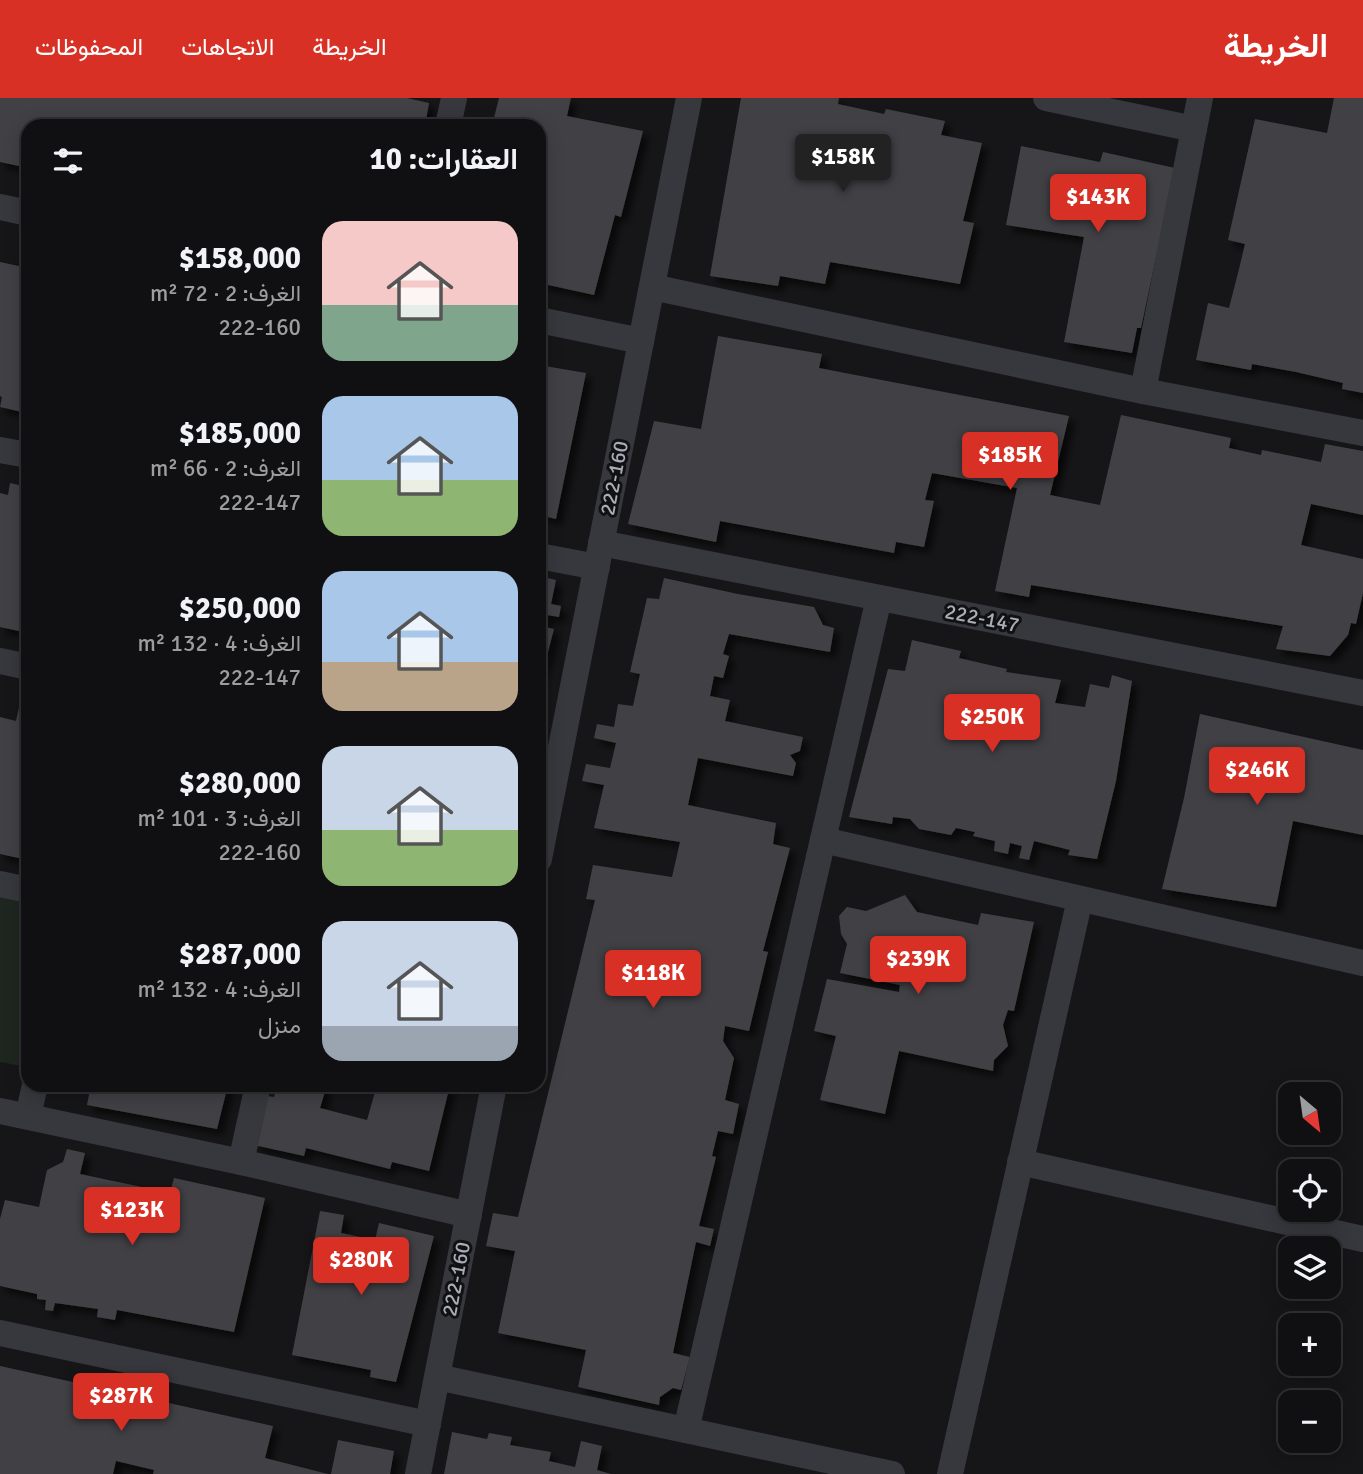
<!DOCTYPE html>
<html lang="ar">
<head>
<meta charset="utf-8">
<style>
	:root { --surface:#101012; --page:#19191b; --text:#f1f3f6; --muted:#9c9d9f; --line:#303032; --accent:#d93025 }
	body { margin:0; font-family:Signika,Vazirmatn,sans-serif; background:var(--page); color:var(--text); direction:rtl; height:100vh; display:flex; flex-direction:column; font-size:26px; white-space:nowrap }
	* { box-sizing:border-box; margin:0 }
	p { font-size:23px; color:var(--muted) }
	.icon { flex:none; width:38px; height:38px; fill:none; stroke:currentColor; stroke-width:2; stroke-linecap:round; stroke-linejoin:round }
	.map { position:relative; flex:1; overflow:hidden; direction:ltr }
	.side { position:absolute; left:21px; top:21px; width:525px; height:973px; display:flex; flex-direction:column; background:var(--surface); border-radius:21px; box-shadow:0 4px 18px #0003,0 0 0 2px var(--line); direction:rtl }
	.side>* { flex:none }
	.needle { width:46px; rotate:151deg }
	.buttons { position:absolute; left:1278px; top:984px; display:grid; gap:14px }
	.buttons a { display:grid; place-items:center; width:63px; height:63px; border-radius:14px; background:var(--surface); box-shadow:0 4px 18px #0003,0 0 0 2px var(--line); font-size:35px }
	.price { position:absolute; translate:-50% -60px; padding:0 16px; border-radius:7px; background:var(--accent); color:#fff; font-size:23px; line-height:46px; filter:drop-shadow(0 2px 4px #0008) }
	.price::after { content:''; position:absolute; left:50%; top:42px; width:21px; height:16px; margin-left:-10px; background:inherit; clip-path:polygon(0 0,100% 0,50% 100%) }
	.price.selected { background:#222; color:#fff }
	ul { padding:0; list-style:none }
	li { display:flex; align-items:center; gap:21px; height:175px; padding:0 28px }
	li span { display:grid; place-items:center; flex:none; width:196px; height:140px; border-radius:21px; color:#555 }
	li>.icon { margin-inline-start:auto }
	span .icon { width:84px; height:84px; fill:#fffc; stroke-width:1 }
	li b { font-size:30px }
	h2 { display:flex; justify-content:space-between; align-items:center; height:84px; padding:0 28px; font-size:30px }
	header { display:flex; align-items:center; gap:42px; box-sizing:border-box; height:98px; padding:0 35px; background:var(--accent); color:#fff }
	header strong { font-size:33px }
	nav { display:flex; gap:38px; margin-inline-start:auto; font-size:24px }
	.map>svg:first-child { display:block }
	.green { fill:#1e261f }
	.building { fill:#404145; filter:url(#shadow) }
	.lines { fill:none; stroke-linecap:round; stroke-linejoin:round }
	.minor { stroke:#37383d; stroke-width:26 }
	.labels { text-anchor:middle; stroke-width:6; stroke-linejoin:round; paint-order:stroke }
	.street-label { font-size:21px; fill:#a8adb8; stroke:#111113 }
</style>
</head>
<body>
<header>
<strong>الخريطة</strong>
<nav><a>الخريطة</a><a>الاتجاهات</a><a>المحفوظات</a></nav>
</header>
<div class="map">
<svg width="1363" height="1376" viewBox="0 0 1363 1376">
	<defs>
		<filter id="shadow"><feDropShadow dx="6" dy="6" stdDeviation="3.5" flood-color="#0009"/></filter>
	</defs>
	<rect width="100%" height="100%" fill="#161618"/>
	<!-- green -->
	<path class="green" d="M0,795L28,801L27,969L0,964Z"/>
	<!-- building -->
	<g class="building">
		<path d="M0,0H407L429,5L425,28H28V70L0,64Z"/>
		<path d="M499,0H571L567,18L643,33L621,119L615,117L594,197L539,185V28H492Z"/>
		<path d="M741,0H839L838,6L852,9L884,16L886,11L945,23L941,37L982,45L963,123L974,125L960,186L830,164L825,186L780,178L778,188L710,178Z"/>
		<path d="M1334,0H1363V295L1342,291L1343,285L1296,274L1252,266L1251,272L1196,262L1208,205L1229,210L1239,171L1245,146L1228,142L1255,21L1327,35Z"/>
		<path d="M1021,48L1100,64L1103,54L1175,70L1141,230H1137L1132,255L1064,244L1084,139L1006,127Z"/>
		<path d="M0,164L28,170V307L24,306L22,314L0,309L2,299L0,298Z"/>
		<path d="M718,238L822,256L819,270L1069,318L1050,397L1100,407L1121,317L1231,340L1229,350L1261,357L1262,352L1321,364L1325,346L1363,353V417L1311,406L1301,447L1363,461V495L1356,526L1351,525L1348,537L1330,558L1276,551L1283,528L1031,487L1029,499L995,493L1017,390L932,375L925,402L934,403L924,449L896,444L894,455L720,423L716,444L628,426L654,323L701,331Z"/>
		<path d="M539,267L586,275L556,421L539,417Z"/>
		<path d="M10,385L28,389V535L0,529V395L8,397Z"/>
		<path d="M539,478L556,482L551,506L561,508L559,519L547,517L545,529L554,531L540,584Z"/>
		<path d="M664,480L738,496L814,509L823,527L834,530L830,554L729,536L723,556L729,558L723,580L714,578L710,598L730,602L725,623L803,639L800,653L790,657L796,665L793,678L698,660L688,707L776,725L773,746L790,750L763,853L768,854L749,933L725,928L723,943L734,960L725,1002L739,1006L733,1036L718,1033L712,1058L716,1059L699,1128L714,1131L710,1148L696,1144L673,1255L690,1259L681,1292L673,1290L660,1299L659,1307L578,1289L586,1252L498,1235L515,1153L486,1148L493,1115L518,1119L595,802L586,801L593,767L672,779L680,744L594,730L604,687L582,683L586,666L610,670L616,645L594,640L597,626L614,629L618,606L633,608L640,576L630,574L647,500L659,501Z"/>
		<path d="M912,542L961,553L959,560L1007,571L1006,574L1061,582L1055,605L1085,609L1090,586L1109,590L1112,577L1132,583L1116,683L1097,761L1068,757L1070,752L1034,743L1029,762L1019,760L1022,748L1010,745L1008,756L994,753L995,743L973,738L975,734L956,730L951,737L919,731L910,721L893,719L892,726L849,719L888,571L905,573Z"/>
		<path d="M22,596L28,597V762L0,756V619L16,623Z"/>
		<path d="M1200,616L1363,652V737L1293,723L1276,809L1162,791L1184,700Z"/>
		<path d="M905,797L917,814L978,827L981,815L1034,824L1014,913L1008,912L1003,927L1008,948L994,962L993,973L899,953L885,1016L820,1002L836,938L814,933L827,881L899,894L900,887L840,875L847,846L841,836L839,818L847,809L866,813Z"/>
		<path d="M91,987H228L217,1031L87,1007Z"/>
		<path d="M277,987H327L320,1010L367,1022L377,987H450L429,1073L392,1064L390,1071L306,1050L304,1058L254,1047L267,998L274,999Z"/>
		<path d="M67,1051L85,1055L80,1076L170,1095L174,1080L265,1100L234,1234L117,1212L115,1222L97,1219L98,1211L55,1205L53,1213L45,1212L46,1202L37,1201V1196L0,1188V1121L5,1102L39,1109L47,1072L63,1064Z"/>
		<path d="M320,1113L344,1117L341,1135L375,1142L379,1125L434,1138L396,1284L370,1279L371,1272L292,1257Z"/>
		<path d="M0,1268L273,1328L265,1360L328,1376H153L154,1372L116,1363L113,1376H0Z"/>
		<path d="M452,1334L487,1341L489,1335L512,1339L510,1347L551,1354L549,1363L575,1369L581,1343L602,1348L597,1372L611,1376H444Z"/>
		<path d="M338,1342L394,1353L390,1376H331Z"/>
	</g>
	<g class="lines">
		<!-- minor -->
		<g class="minor">
			<path d="M1046,0L1194,31"/>
			<path d="M448,28L454,0"/>
			<path d="M0,109L28,115"/>
			<path d="M652,189L1143,293L1363,335"/>
			<path d="M539,222L641,243"/>
			<path d="M1143,293L1200,0"/>
			<path d="M0,352L28,357"/>
			<path d="M601,445L1363,595"/>
			<path d="M539,458L597,469"/>
			<path d="M0,563L28,569"/>
			<path d="M823,742L1363,865"/>
			<path d="M539,761L689,0"/>
			<path d="M0,786L28,792"/>
			<path d="M0,1013L241,1064L469,1117"/>
			<path d="M28,1018L35,987"/>
			<path d="M241,1064L258,987"/>
			<path d="M1020,1064L1363,1141"/>
			<path d="M0,1235L428,1326"/>
			<path d="M437,1279L892,1376"/>
			<path d="M686,1332L879,500"/>
			<path d="M418,1376L494,987"/>
			<path d="M950,1376L1080,801"/>
		</g>
	</g>
	<g class="labels">
		<!-- street labels -->
		<g class="street-label">
			<text transform="translate(614 380) rotate(-79)" y="7">222-160</text>
			<text transform="translate(982 520) rotate(11)" y="7">222-147</text>
			<text transform="translate(456 1181) rotate(-79)" y="7">222-160</text>
		</g>
	</g>
</svg>
<div class="buttons">
<a><svg class="needle" viewBox="-14 -14 28 28"><path d="M0-13l5 13h-10z" fill="#e53935"/><path d="M0 13l5-13h-10z" fill="#9c9d9f"/></svg></a>
<a><svg class="icon" aria-label="locate" viewBox="0 0 24 24"><circle cx="12" cy="12" r="6"/><path d="M12 2v4M12 18v4M2 12h4M18 12h4"/></svg></a>
<a><svg class="icon" aria-label="layers" viewBox="0 0 24 24"><path d="M12 4l9 5-9 5-9-5zM3 14l9 5 9-5"/></svg></a>
<a>+</a>
<a>−</a>
</div>
<b class="price selected" style="left:843px;top:96px">$158K</b>
<b class="price" style="left:1098px;top:136px">$143K</b>
<b class="price" style="left:1010px;top:394px">$185K</b>
<b class="price" style="left:992px;top:656px">$250K</b>
<b class="price" style="left:1257px;top:709px">$246K</b>
<b class="price" style="left:918px;top:898px">$239K</b>
<b class="price" style="left:653px;top:912px">$118K</b>
<b class="price" style="left:132px;top:1149px">$123K</b>
<b class="price" style="left:361px;top:1199px">$280K</b>
<b class="price" style="left:121px;top:1335px">$287K</b>
<section class="side">
<h2>العقارات: 10<svg class="icon" aria-label="filters" viewBox="0 0 24 24"><path d="M4 7h16M4 17h16"/><circle cx="9" cy="7" r="2"/><circle cx="15" cy="17" r="2"/></svg></h2>
<ul>
<li><span style="background:linear-gradient(#f6c9c9 60%,#7fa58c 0)"><svg class="icon" aria-label="home" viewBox="0 0 24 24"><path d="M3 11l9-7 9 7M6 9v11h12V9"/></svg></span><div><b>$158,000</b><p>الغرف: 2 · 72 m²</p><p>222-160</p></div></li>
<li><span style="background:linear-gradient(#a9c7e8 60%,#8fb573 0)"><svg class="icon" aria-label="home" viewBox="0 0 24 24"><path d="M3 11l9-7 9 7M6 9v11h12V9"/></svg></span><div><b>$185,000</b><p>الغرف: 2 · 66 m²</p><p>222-147</p></div></li>
<li><span style="background:linear-gradient(#a9c7e8 65%,#b9a48a 0)"><svg class="icon" aria-label="home" viewBox="0 0 24 24"><path d="M3 11l9-7 9 7M6 9v11h12V9"/></svg></span><div><b>$250,000</b><p>الغرف: 4 · 132 m²</p><p>222-147</p></div></li>
<li><span style="background:linear-gradient(#c9d6e8 60%,#8fb573 0)"><svg class="icon" aria-label="home" viewBox="0 0 24 24"><path d="M3 11l9-7 9 7M6 9v11h12V9"/></svg></span><div><b>$280,000</b><p>الغرف: 3 · 101 m²</p><p>222-160</p></div></li>
<li><span style="background:linear-gradient(#c9d6e8 75%,#9aa5b1 0)"><svg class="icon" aria-label="home" viewBox="0 0 24 24"><path d="M3 11l9-7 9 7M6 9v11h12V9"/></svg></span><div><b>$287,000</b><p>الغرف: 4 · 132 m²</p><p>منزل</p></div></li>
</ul>
</section>
</div>
</body>
</html>
